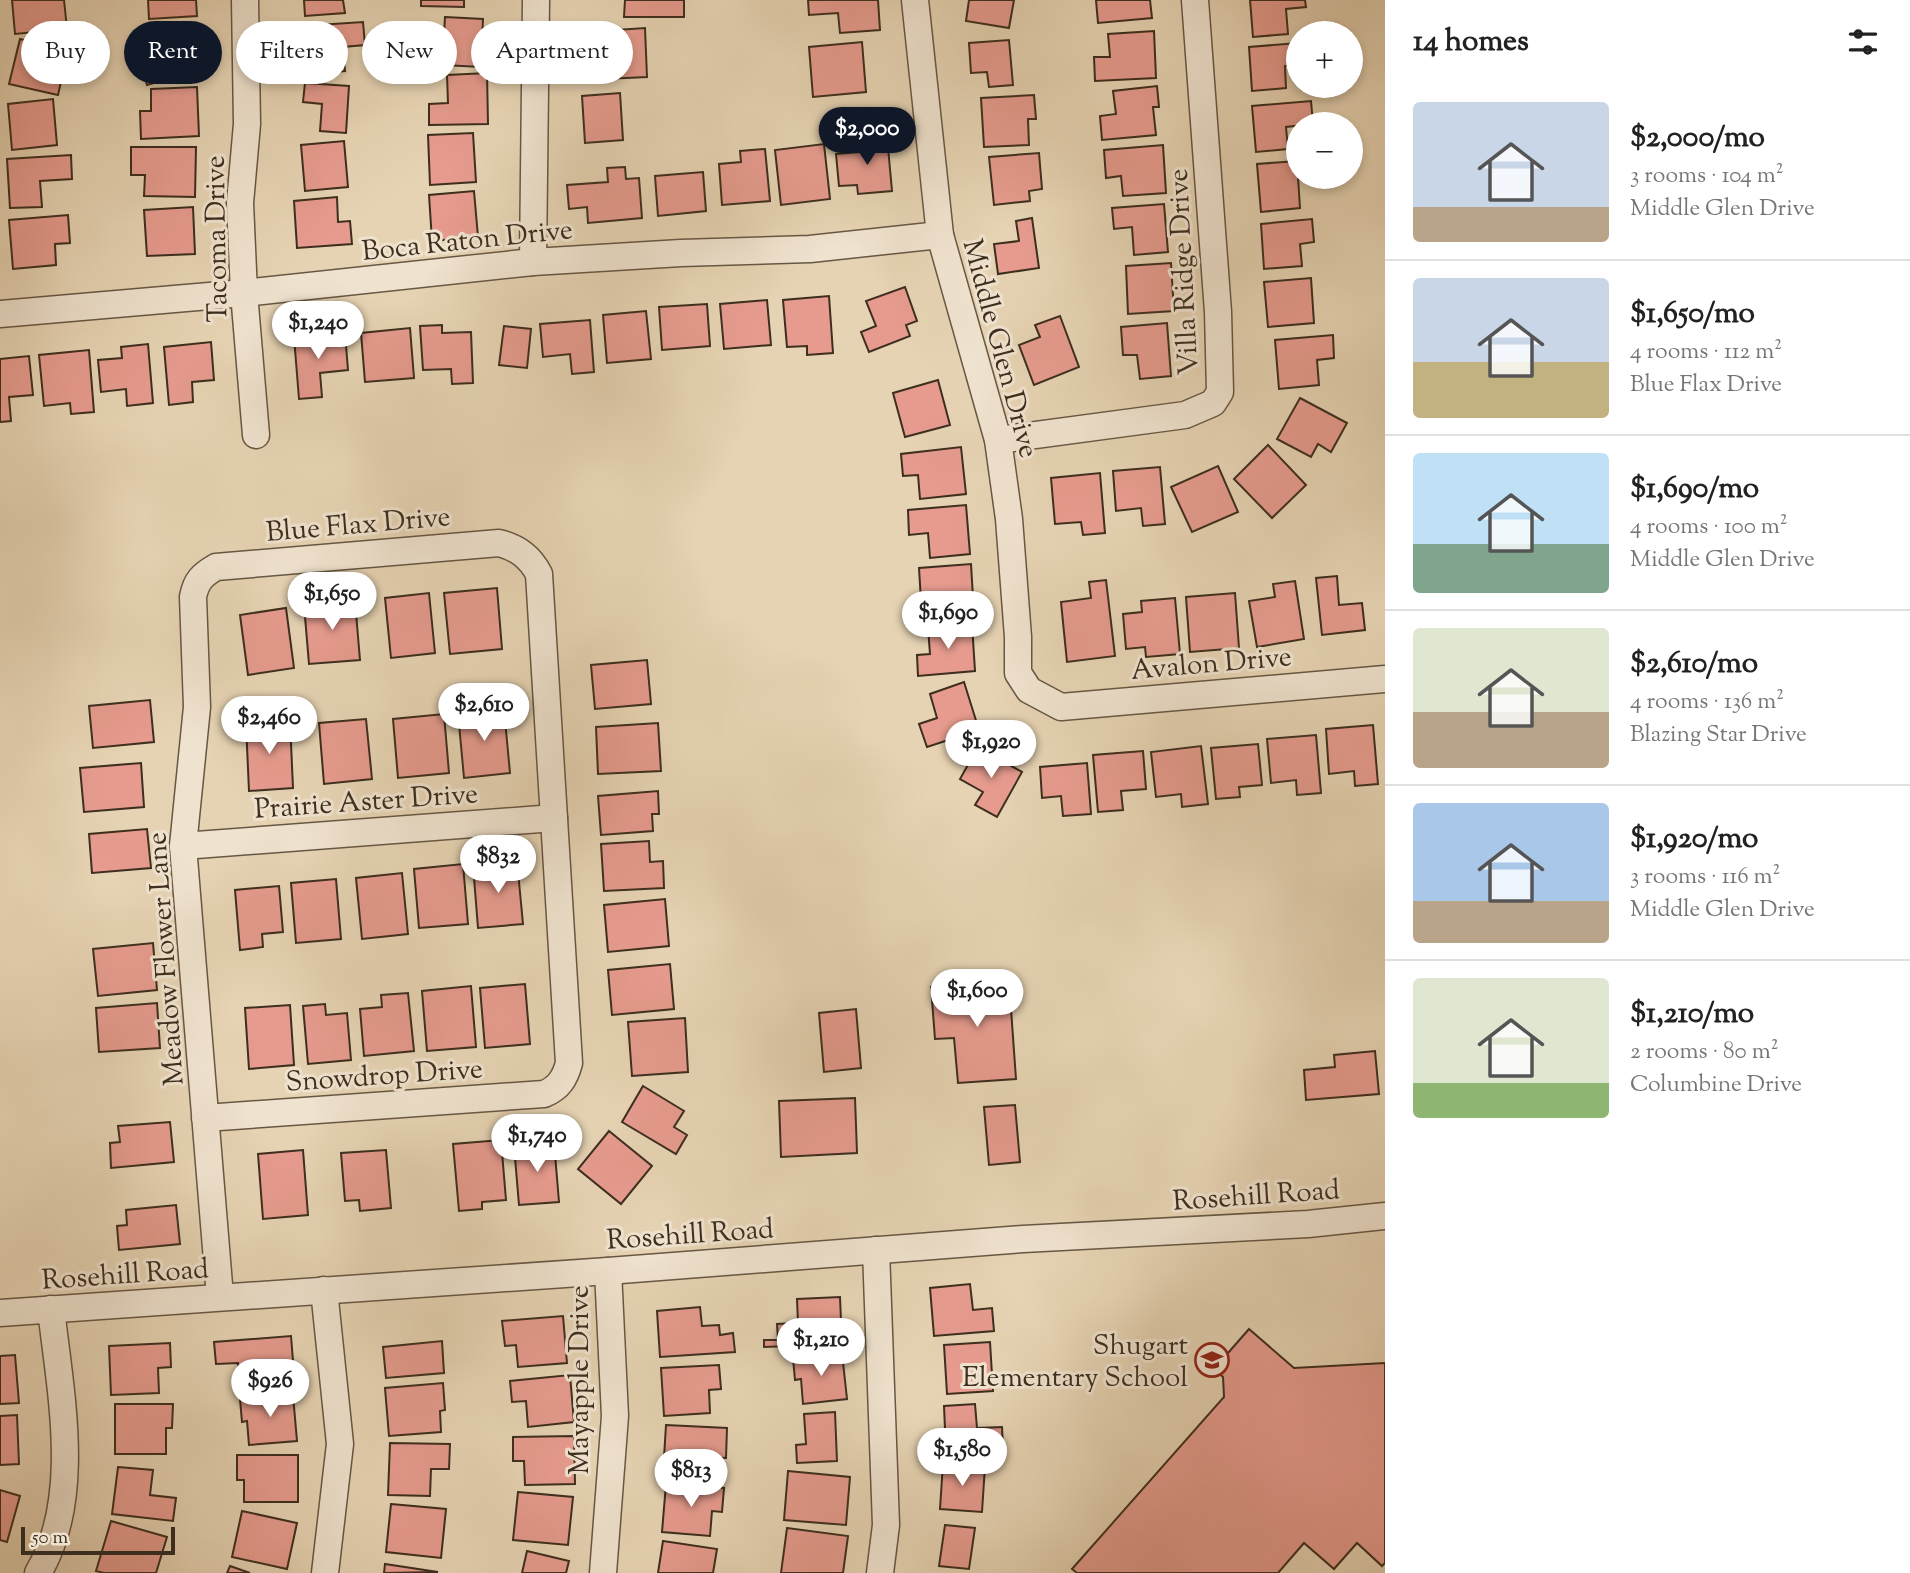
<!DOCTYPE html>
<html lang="en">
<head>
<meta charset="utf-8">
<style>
	:root { --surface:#fff; --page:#f2f2f2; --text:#222; --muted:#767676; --line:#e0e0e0; --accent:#111827 }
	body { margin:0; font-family:"Sorts Mill Goudy",serif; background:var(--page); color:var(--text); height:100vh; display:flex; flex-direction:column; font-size:26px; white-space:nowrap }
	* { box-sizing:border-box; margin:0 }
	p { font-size:23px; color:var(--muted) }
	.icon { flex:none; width:38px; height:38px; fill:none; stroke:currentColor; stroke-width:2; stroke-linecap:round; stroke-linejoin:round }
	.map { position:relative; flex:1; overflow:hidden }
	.sheet { display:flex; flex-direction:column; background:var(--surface); width:525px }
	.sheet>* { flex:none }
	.banner { position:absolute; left:21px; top:21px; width:665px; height:63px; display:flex; gap:14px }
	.controls { position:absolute; left:1286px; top:21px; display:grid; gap:14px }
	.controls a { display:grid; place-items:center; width:77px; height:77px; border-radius:50%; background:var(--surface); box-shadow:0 4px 10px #0003; font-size:35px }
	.scale { position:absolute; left:21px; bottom:18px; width:154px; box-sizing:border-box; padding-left:7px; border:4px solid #3d2e1e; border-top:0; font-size:19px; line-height:24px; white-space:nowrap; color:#3d2e1e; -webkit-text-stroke:5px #efe2ce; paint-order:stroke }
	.price { position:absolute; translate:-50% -60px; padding:0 16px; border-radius:24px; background:#fff; color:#222; font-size:23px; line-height:46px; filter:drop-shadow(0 2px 4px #0008) }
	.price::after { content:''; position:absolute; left:50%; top:42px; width:21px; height:16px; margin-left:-10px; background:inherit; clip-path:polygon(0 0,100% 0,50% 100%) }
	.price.active { background:var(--accent); color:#fff }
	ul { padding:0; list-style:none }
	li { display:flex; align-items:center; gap:21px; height:175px; padding:0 28px }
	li+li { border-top:2px solid var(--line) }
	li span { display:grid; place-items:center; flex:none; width:196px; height:140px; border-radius:7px; color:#555 }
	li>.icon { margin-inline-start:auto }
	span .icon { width:84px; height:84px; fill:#fffc; stroke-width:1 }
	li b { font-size:30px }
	h2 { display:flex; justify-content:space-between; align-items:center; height:84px; padding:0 28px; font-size:30px }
	.pill { padding:0 24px; border-radius:32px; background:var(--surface); box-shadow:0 4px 10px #0003; font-size:24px; line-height:63px }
	.pill.active { background:var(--accent); color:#fff }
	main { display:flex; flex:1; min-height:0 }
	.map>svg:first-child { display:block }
	.building { fill:#e69b8e; stroke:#3d2e1e; stroke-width:2 }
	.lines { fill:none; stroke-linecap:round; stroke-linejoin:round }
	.minor-casing { stroke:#675743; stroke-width:29 }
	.minor { stroke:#efe2ce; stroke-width:26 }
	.labels { text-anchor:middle; stroke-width:6; stroke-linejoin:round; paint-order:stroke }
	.street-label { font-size:28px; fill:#3d2e1e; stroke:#efe2ce }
	.poi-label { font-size:28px; fill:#3d2e1e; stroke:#efe2ce; text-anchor:end }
</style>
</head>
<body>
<main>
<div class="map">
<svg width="1385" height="1573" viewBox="0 0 1385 1573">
	<rect width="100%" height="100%" fill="#e6d3b3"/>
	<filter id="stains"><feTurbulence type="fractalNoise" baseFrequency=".00286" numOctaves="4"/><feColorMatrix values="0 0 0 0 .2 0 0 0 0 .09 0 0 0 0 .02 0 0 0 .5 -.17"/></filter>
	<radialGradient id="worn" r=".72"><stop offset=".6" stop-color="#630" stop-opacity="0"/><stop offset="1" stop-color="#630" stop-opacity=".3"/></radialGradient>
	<!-- building -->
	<g class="building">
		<path d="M12,0H64L67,29L15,34Z"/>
		<path d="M148,0H196L197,16L149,19Z"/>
		<path d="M304,0H343L345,13L305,16Z"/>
		<path d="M421,0H464V7L421,6Z"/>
		<path d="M625,0H684V17H624Z"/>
		<path d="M808,0H878L880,30L840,33L838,13L809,15Z"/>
		<path d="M969,0H1014L1009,28L966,21Z"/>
		<path d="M1096,0H1150L1152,18L1098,23Z"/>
		<path d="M1250,0H1305L1306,7L1286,9L1288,34L1253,37Z"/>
		<path d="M445,17L483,19L481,67L424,64L426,33L444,34Z"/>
		<path d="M363,22L365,45L343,47L345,71L306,74L303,26Z"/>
		<path d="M190,26L202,69L147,85L139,57L159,51L154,36Z"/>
		<path d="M645,28L647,77L605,79L602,31Z"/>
		<path d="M1154,31L1156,78L1095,81L1094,57H1110L1108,34Z"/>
		<path d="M20,39L68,50L58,95L9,84Z"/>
		<path d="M1009,40L1013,85L989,87L987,72L971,73L969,43Z"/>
		<path d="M862,42L866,92L813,97L809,47Z"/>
		<path d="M1298,43V64L1285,66L1286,88L1252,91L1249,47Z"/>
		<path d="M487,73L488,124L429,125V104L448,103L447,75Z"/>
		<path d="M305,83L349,86L346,133L320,131L322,104L303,102Z"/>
		<path d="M1157,86L1159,107H1153L1156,135L1102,140L1100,116L1116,114L1113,91Z"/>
		<path d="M197,87L199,136L141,139L140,111H151V89Z"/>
		<path d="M620,93L623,140L585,143L582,96Z"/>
		<path d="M1034,95L1036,119H1028L1029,145L984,147L981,98Z"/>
		<path d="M53,99L57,145L12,150L8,104Z"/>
		<path d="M1311,101L1313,124L1286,127L1288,149L1256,152L1252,106Z"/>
		<path d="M473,133L476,182L430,185L428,135Z"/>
		<path d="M887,136L892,191L858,194L857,185L839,186L836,154L859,152L858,139Z"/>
		<path d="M344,141L348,187L305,191L301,145Z"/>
		<path d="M824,144L830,199L781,205L775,150Z"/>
		<path d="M1163,145L1166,193L1123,196L1121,176L1106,178L1104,150Z"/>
		<path d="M131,147H196L195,197L144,196L145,175H131Z"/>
		<path d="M765,149L770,201L722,205L719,164L741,162L740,151Z"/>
		<path d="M1039,153L1042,189L1029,191L1030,201L994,205L989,157Z"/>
		<path d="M71,155L72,179L40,181L42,207L10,208L7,159Z"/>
		<path d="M1297,161L1300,208L1261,212L1257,164Z"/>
		<path d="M625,167L626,179L639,178L642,218L588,223L587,207L569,209L567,185L608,182L607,168Z"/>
		<path d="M703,172L706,211L658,216L655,176Z"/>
		<path d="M474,191L478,237L432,241L429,195Z"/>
		<path d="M337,197L338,222L350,221L352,244L297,248L294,201Z"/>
		<path d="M1164,204L1168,252L1134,255L1132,227L1114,229L1112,208Z"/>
		<path d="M193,207L195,254L147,256L144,210Z"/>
		<path d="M68,215L70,243L55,244L56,265L13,269L9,220Z"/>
		<path d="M1032,218L1039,268L998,274L994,244L1019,241L1016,221Z"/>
		<path d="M1312,219L1314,242L1300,244L1302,266L1264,269L1261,224Z"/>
		<path d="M1171,263L1174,311L1128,314L1126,266Z"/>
		<path d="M1311,278L1314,323L1268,327L1264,282Z"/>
		<path d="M905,287L917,321L906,325L910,336L869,352L861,332L876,326L866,301Z"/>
		<path d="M829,296L833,353L807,355V346L787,347L783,300Z"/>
		<path d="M767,300L771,345L724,349L720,304Z"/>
		<path d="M707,304L710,346L662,350L659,307Z"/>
		<path d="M646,311L651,359L607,363L603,315Z"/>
		<path d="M1060,316L1079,367L1034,385L1019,345L1040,337L1035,325Z"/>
		<path d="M590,320L594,372L572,374L570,354L543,357L540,324Z"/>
		<path d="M1167,323L1171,376L1140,379L1137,355H1123L1121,327Z"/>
		<path d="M442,325V333L471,332L473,383L452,384L451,369L423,370L420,326Z"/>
		<path d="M504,326L531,329L527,368L499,365Z"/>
		<path d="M410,328L414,378L365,382L361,333Z"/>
		<path d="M345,333L348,370L320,373L322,397L299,399L294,337Z"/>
		<path d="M1333,335L1334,358L1317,360L1319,385L1279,389L1275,340Z"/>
		<path d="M211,342L214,380L192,382L193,402L169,405L164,347Z"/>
		<path d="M148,344L153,403L127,406L126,389L101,392L98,360L122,358L121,347Z"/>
		<path d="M89,350L94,412L71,414L70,403L44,406L39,355Z"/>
		<path d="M29,356L33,395L9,397L11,421L0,422V359Z"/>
		<path d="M938,380L950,425L905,437L893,393Z"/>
		<path d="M1300,398L1347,423L1331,452L1318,444L1311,457L1277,439Z"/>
		<path d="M1268,445L1306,485L1272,518L1234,479Z"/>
		<path d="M961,447L966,494L920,499L918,475L903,476L901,454Z"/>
		<path d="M1218,466L1238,512L1192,532L1171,487Z"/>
		<path d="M1160,467L1165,524L1143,526L1141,508L1116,511L1113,471Z"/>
		<path d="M1100,473L1105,533L1083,535L1081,522L1055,524L1051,478Z"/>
		<path d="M966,505L970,554L930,558L928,533L909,535L908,510Z"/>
		<path d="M971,564L974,614L922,617L919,568Z"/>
		<path d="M1337,576L1339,605L1362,603L1365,630L1322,635L1316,578Z"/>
		<path d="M1106,580L1115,656L1067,662L1061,602L1091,598L1089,582Z"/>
		<path d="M1295,581L1304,639L1257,647L1249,601L1275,597L1273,584Z"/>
		<path d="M497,588L502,649L450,654L444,593Z"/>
		<path d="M429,593L435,653L391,658L385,598Z"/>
		<path d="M1235,593L1239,648L1190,652L1186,597Z"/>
		<path d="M1175,598L1180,654L1146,657L1145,647L1126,649L1123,614L1142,612L1141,601Z"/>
		<path d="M355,601L360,660L309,664L304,605Z"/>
		<path d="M286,608L294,668L248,675L240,615Z"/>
		<path d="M972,624L975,671L918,676L917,655L930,654L928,627Z"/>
		<path d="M647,660L651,704L595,709L591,665Z"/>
		<path d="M964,682L979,730L927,747L919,724L937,718L930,694Z"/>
		<path d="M150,700L154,742L93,748L89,706Z"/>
		<path d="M504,709L510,773L464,778L458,713Z"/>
		<path d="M444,714L449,773L398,778L393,719Z"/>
		<path d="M366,719L372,779L324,784L319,723Z"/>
		<path d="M290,721L293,788L249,791L246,724Z"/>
		<path d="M658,723L661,771L598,774L596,727Z"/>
		<path d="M1373,725L1378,784L1355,786L1354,771L1329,774L1326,729Z"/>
		<path d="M1316,735L1321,793L1297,795L1296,780L1271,783L1267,739Z"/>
		<path d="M1258,744L1262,785L1239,787L1240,797L1216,799L1211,748Z"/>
		<path d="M1201,746L1208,804L1182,807L1181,794L1156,797L1151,752Z"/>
		<path d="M978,747L1022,772L997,817L975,805L983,792L960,779Z"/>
		<path d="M1143,751L1146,789L1121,791L1123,810L1098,812L1093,755Z"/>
		<path d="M141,763L144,807L84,812L80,768Z"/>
		<path d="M1087,763L1091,814L1063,816L1061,796L1042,798L1040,767Z"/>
		<path d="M658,791L659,814H652L653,831L601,835L598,796Z"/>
		<path d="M147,829L151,868L92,873L89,834Z"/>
		<path d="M649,841L650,862L663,861L664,888L604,891L601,844Z"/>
		<path d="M517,861L523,924L478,928L473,865Z"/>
		<path d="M463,864L468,924L419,928L414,869Z"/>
		<path d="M402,873L408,934L362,939L356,878Z"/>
		<path d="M336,879L341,939L296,943L291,883Z"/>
		<path d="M279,886L283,932L262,934L263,947L240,950L235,890Z"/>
		<path d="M665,899L669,946L608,952L604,905Z"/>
		<path d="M153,943L157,990L98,996L93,949Z"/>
		<path d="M670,964L674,1009L612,1015L608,970Z"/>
		<path d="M1009,981L1016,1079L958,1083L954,1038L935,1039L931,987Z"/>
		<path d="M525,984L530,1044L485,1048L480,988Z"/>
		<path d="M471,986L476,1047L427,1051L422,991Z"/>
		<path d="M408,993L414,1051L364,1056L360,1009L382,1007L381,995Z"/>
		<path d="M157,1003L160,1048L99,1052L96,1008Z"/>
		<path d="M325,1004L326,1015L347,1013L351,1060L308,1064L303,1006Z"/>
		<path d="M290,1005L294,1065L249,1069L245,1008Z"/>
		<path d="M856,1009L861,1068L824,1072L819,1013Z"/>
		<path d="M685,1018L688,1072L632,1076L628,1022Z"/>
		<path d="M1375,1051L1379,1094L1306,1100L1304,1070L1335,1067L1334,1055Z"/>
		<path d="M643,1086L684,1111L674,1127L687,1135L676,1154L622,1122Z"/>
		<path d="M855,1098L857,1153L781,1157L779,1101Z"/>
		<path d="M1015,1105L1020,1162L989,1165L984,1107Z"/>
		<path d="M170,1122L174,1162L111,1168L110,1143L120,1142L118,1126Z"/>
		<path d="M609,1131L652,1166L621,1204L578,1169Z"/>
		<path d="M501,1140L506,1200L482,1202V1209L459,1211L453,1144Z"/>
		<path d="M554,1142L559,1202L519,1205L514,1146Z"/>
		<path d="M303,1150L308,1215L263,1219L258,1154Z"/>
		<path d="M386,1150L391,1208L360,1211L359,1200L345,1201L341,1153Z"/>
		<path d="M176,1205L180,1244L119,1250L117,1226L127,1225L126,1210Z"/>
		<path d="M970,1284L973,1310L992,1308L994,1331L934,1336L930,1288Z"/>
		<path d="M840,1297L842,1344L764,1347V1340H778L777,1324L798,1323L797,1299Z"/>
		<path d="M700,1307L702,1326L719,1325L720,1335L733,1333L735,1352L660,1357L657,1311Z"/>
		<path d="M563,1316L567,1363L518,1367L516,1345L505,1346L502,1321Z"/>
		<path d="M1249,1329L1294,1368L1385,1363V1563L1382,1566L1357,1543L1334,1569L1304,1543L1278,1573H1077L1072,1569L1224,1397L1223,1377L1214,1369Z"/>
		<path d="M291,1336L295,1386L240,1389L238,1363L216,1364L214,1342Z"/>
		<path d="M442,1341L444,1373L386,1378L383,1347Z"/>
		<path d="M990,1342L993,1391L947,1394L944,1345Z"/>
		<path d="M170,1343L171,1367L158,1368L159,1393L111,1395L109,1346Z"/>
		<path d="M842,1353L847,1399L803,1404L801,1379L795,1380L793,1358Z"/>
		<path d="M15,1355L19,1403L0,1404V1356Z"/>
		<path d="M719,1365L721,1389L709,1390L710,1413L664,1416L661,1368Z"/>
		<path d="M570,1375L574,1422L528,1427L526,1401L512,1402L510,1381Z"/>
		<path d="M443,1383L445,1410L440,1411L441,1432L389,1436L385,1388Z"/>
		<path d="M293,1395L297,1441L249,1445L247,1421L242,1422L240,1399Z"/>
		<path d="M115,1404H173L172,1428H166V1454H115Z"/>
		<path d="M975,1404L977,1428L1002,1427L1003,1449L946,1452L944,1406Z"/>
		<path d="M835,1412L837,1461L797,1463L796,1445L806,1444L804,1414Z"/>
		<path d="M17,1415L19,1464L0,1465V1416Z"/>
		<path d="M666,1425L727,1428L726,1458L705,1457L704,1476L663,1474Z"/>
		<path d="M574,1436L575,1484L525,1485L524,1461H513V1437Z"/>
		<path d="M390,1443L450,1444L449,1469H431L430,1496L388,1495Z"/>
		<path d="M237,1455H298V1502H244V1480H237Z"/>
		<path d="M943,1463L985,1466L982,1512L940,1509Z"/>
		<path d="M118,1467L153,1470L150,1495L176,1498L173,1521L112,1514Z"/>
		<path d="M788,1471L850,1477L846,1525L784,1520Z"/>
		<path d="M666,1484L724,1488L722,1512L712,1511L710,1536L662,1532Z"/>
		<path d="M0,1490L20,1496L7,1542L0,1540Z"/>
		<path d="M518,1492L573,1497L568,1545L513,1540Z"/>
		<path d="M391,1504L446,1509L441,1558L386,1552Z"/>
		<path d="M242,1511L297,1523L287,1569L232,1557Z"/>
		<path d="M111,1521L167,1537L156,1573H104L96,1571Z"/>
		<path d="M945,1525L975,1528L969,1569L939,1566Z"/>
		<path d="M787,1528L848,1536L843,1573H781Z"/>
		<path d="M663,1541L717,1549L713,1573H658Z"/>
		<path d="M527,1551L569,1561L566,1573H522Z"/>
		<path d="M385,1564L438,1572L384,1573Z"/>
		<path d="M230,1566L250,1573H227Z"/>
	</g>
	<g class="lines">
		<!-- minor casing -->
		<g class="minor-casing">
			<g id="minor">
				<path d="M245,0L247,124L240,203L244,293L256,435"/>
				<path d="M915,0L940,235L998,440L1009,519L1018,637V673L1029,690L1061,707L1385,679"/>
				<path d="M533,262L536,0"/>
				<path d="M0,314L244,293L533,262L681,253L810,249L940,235"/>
				<path d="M998,440L1185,415L1213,403L1220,392L1218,312L1195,0"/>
				<path d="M183,846L554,818"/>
				<path d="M205,1118L544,1094C559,1088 565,1078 569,1063L539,574C530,557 518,548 499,543L216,567C202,575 196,581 193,597L197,707L183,846L220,1297"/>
				<path d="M876,1250L886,1525L880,1573"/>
				<path d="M324,1290L340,1444L325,1573"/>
				<path d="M0,1313L608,1271L1023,1239L1308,1224L1385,1216"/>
				<path d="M38,1573C83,1498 60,1391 51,1309"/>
				<path d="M603,1573L615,1416L608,1271"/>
			</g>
		</g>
		<!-- minor -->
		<use href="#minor" class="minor"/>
	</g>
	<!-- icons -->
	<defs>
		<g id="school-ring" transform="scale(1.75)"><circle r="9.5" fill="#efe2ce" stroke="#8f2418" stroke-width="1.5"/><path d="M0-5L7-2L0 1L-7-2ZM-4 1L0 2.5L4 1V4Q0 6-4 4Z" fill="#8f2418"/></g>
	</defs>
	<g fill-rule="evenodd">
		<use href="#school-ring" x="1212" y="1360"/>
	</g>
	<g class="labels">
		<!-- street labels -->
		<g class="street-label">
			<text transform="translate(215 239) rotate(-91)" y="10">Tacoma Drive</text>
			<text transform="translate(467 239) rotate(-6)" y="10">Boca Raton Drive</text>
			<text transform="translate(1182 272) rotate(-93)" y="10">Villa Ridge Drive</text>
			<text transform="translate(1002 348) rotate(75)" y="10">Middle Glen Drive</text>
			<text transform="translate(358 523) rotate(-5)" y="10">Blue Flax Drive</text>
			<text transform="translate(1211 662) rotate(-5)" y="10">Avalon Drive</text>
			<text transform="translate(366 800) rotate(-4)" y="10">Prairie Aster Drive</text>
			<text transform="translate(164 959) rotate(-94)" y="10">Meadow Flower Lane</text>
			<text transform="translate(384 1074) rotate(-4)" y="10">Snowdrop Drive</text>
			<text transform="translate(1256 1194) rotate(-4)" y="10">Rosehill Road</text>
			<text transform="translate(690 1233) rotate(-4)" y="10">Rosehill Road</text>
			<text transform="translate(125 1273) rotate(-4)" y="10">Rosehill Road</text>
			<text transform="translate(578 1380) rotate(-90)" y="10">Mayapple Drive</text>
		</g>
		<!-- poi labels -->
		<g class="poi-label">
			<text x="1188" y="1354">Shugart<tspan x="1188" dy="32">Elementary School</tspan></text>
		</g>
	</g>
	<rect width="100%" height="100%" filter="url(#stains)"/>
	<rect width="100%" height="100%" fill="url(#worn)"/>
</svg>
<div class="controls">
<a>+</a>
<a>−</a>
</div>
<div class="scale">50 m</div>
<b class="price active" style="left:867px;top:167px">$2,000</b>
<b class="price" style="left:318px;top:361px">$1,240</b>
<b class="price" style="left:332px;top:632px">$1,650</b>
<b class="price" style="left:948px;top:651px">$1,690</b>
<b class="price" style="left:484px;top:743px">$2,610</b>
<b class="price" style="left:269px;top:756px">$2,460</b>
<b class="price" style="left:991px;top:780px">$1,920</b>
<b class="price" style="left:498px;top:895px">$832</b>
<b class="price" style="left:977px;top:1029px">$1,600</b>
<b class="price" style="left:537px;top:1174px">$1,740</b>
<b class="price" style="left:821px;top:1378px">$1,210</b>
<b class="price" style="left:270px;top:1419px">$926</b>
<b class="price" style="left:962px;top:1488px">$1,580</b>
<b class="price" style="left:691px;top:1509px">$813</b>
<div class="banner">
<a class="pill">Buy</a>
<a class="pill active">Rent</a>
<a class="pill">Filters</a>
<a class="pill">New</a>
<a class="pill">Apartment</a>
</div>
</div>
<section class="sheet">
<h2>14 homes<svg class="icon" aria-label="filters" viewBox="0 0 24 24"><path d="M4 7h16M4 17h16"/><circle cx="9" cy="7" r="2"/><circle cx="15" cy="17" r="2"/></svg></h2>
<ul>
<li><span style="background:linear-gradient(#c9d6e8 75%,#b9a48a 0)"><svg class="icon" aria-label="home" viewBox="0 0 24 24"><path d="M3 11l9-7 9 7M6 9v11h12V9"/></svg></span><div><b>$2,000/mo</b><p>3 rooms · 104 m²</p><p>Middle Glen Drive</p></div></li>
<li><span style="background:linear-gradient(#c9d6e8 60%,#c2b280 0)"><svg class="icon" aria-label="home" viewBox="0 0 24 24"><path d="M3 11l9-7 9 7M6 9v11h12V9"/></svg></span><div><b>$1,650/mo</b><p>4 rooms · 112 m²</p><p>Blue Flax Drive</p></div></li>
<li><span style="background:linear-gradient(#bfe0f5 65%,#7fa58c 0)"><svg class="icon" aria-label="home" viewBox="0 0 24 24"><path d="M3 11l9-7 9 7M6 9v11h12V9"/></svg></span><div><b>$1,690/mo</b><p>4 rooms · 100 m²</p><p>Middle Glen Drive</p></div></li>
<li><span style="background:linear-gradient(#dfe7d0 60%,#b9a48a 0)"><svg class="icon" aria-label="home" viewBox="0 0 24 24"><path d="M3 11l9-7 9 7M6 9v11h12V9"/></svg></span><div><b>$2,610/mo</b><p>4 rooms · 136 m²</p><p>Blazing Star Drive</p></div></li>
<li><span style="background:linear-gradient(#a9c7e8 70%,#b9a48a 0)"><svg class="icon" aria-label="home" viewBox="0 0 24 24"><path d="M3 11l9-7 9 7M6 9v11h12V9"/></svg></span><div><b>$1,920/mo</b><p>3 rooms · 116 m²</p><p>Middle Glen Drive</p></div></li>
<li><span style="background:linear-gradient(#dfe7d0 75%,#8fb573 0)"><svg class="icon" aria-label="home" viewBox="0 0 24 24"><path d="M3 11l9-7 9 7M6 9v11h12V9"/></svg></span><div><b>$1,210/mo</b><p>2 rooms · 80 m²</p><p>Columbine Drive</p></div></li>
</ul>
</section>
</main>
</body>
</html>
